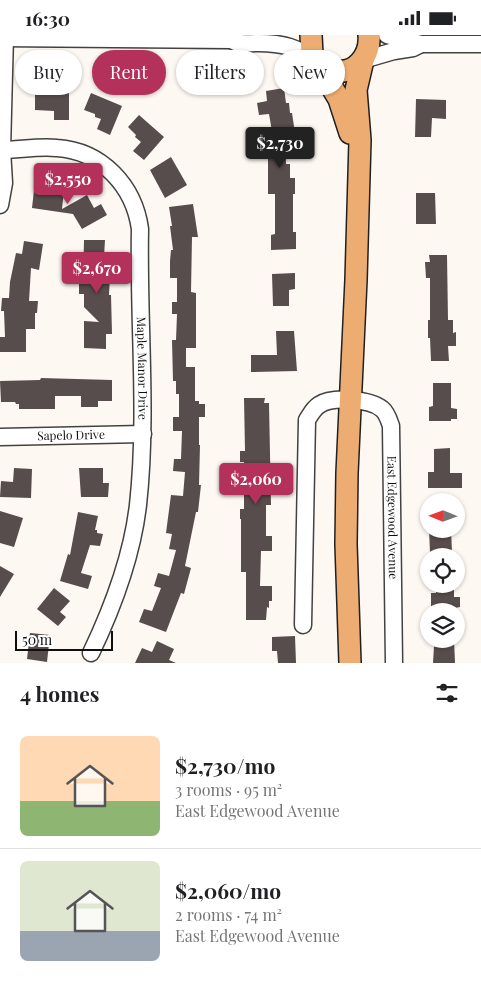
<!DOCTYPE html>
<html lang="en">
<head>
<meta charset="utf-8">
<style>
	:root { --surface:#fff; --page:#f2f2f2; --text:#202124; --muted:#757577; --line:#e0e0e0; --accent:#b4315c }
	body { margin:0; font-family:"Playfair Display",serif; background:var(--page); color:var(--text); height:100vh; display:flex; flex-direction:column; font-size:19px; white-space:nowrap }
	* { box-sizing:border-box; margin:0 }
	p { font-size:16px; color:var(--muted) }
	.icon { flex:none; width:28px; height:28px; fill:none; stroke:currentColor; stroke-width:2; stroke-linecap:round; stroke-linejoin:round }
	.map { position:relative; height:628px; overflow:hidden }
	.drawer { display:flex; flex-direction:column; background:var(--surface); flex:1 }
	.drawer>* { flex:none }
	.top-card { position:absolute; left:15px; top:15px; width:451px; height:45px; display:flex; gap:10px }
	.needle { width:32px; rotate:271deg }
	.controls { position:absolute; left:420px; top:458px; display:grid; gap:10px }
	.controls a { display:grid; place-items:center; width:45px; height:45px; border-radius:50%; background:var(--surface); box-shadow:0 1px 4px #0004; font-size:25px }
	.scale { position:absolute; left:15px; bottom:12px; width:98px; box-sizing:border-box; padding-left:5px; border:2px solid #0f0f0f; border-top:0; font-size:14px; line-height:18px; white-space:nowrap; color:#0f0f0f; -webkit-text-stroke:4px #fff; paint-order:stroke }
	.price { position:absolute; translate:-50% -42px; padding:0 11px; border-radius:5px; background:var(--accent); color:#fff; font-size:16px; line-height:32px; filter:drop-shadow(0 1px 2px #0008) }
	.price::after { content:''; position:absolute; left:50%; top:30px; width:15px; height:11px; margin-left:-8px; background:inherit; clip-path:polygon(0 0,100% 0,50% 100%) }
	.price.on { background:#222; color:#fff }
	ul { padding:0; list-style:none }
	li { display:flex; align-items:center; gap:15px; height:125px; padding:0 20px }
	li+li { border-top:1px solid var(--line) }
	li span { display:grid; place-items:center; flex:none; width:140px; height:100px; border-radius:8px; color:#555 }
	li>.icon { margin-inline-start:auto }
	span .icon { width:60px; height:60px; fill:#fffc; stroke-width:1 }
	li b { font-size:21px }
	h2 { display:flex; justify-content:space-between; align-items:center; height:60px; padding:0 20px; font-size:21px }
	.chip { padding:0 18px; border-radius:22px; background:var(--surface); box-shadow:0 1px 4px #0004; font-size:18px; line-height:45px }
	.chip.on { background:var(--accent); color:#fff }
	.status { display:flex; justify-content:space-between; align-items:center; height:35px; padding:0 25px; background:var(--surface); direction:ltr }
	.status svg { height:14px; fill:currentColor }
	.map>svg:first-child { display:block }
	.building { fill:#574d4c }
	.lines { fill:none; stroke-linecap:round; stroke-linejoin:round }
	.minor-casing { stroke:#424242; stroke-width:19 }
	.major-casing { stroke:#202020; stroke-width:24 }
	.minor { stroke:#fff; stroke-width:16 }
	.major { stroke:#edad72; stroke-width:21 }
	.labels { text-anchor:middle; stroke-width:5; stroke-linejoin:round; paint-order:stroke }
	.street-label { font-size:12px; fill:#0f0f0f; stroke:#fff }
</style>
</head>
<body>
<div class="status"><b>16:30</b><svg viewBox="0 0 49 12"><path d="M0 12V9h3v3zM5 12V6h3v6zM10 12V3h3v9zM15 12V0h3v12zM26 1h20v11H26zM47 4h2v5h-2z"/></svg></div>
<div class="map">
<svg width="481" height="628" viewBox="0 0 481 628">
	<rect width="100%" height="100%" fill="#fef8f2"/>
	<!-- building -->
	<g class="building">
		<path d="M35,53H69V85H54V76L35,75Z"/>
		<path d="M284,53L286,68H289L290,78H292L295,98L285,100L286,129H290V143H295V159H293V197H296V214L271,215V200L275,199V159H268V114H275L269,79L259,80L257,68L267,66L266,56Z"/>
		<path d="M91,58L122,71L110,100L97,94L101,84L95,82V79L84,75Z"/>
		<path d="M416,64L446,65V84L432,83L431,102H415Z"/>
		<path d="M139,80L164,102L144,125L133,116L141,107L135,102L136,100L128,92Z"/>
		<path d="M171,122L187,150L165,163L150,135Z"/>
		<path d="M51,144L65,146L62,174L87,160L94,173L101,169L107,180L82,194L73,179L32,173L34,155L50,156Z"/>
		<path d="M416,158H435L436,189H416Z"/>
		<path d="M193,169L198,202H192L191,257L196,258V313H186V332H195V366H199V369H205V382H199V410H200L199,450H201L198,477H196L185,531L191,533L184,559L181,558L166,597L139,587L144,574L152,576L161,553L154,551L158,538L169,541L176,515L169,514L172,499L166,498L171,460L183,461L185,437L173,436L174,424H181L182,396H173V382H179V359H176V346H173L172,305H176L177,279H172V267H177V243H170V226L171,215H173L170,191H172L169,172Z"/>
		<path d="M84,205H105L104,222H111L109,260H111L112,299H106V314L84,313V286L99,287L84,272V259H79V248H83Z"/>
		<path d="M24,206L43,209L39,235L31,233L29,266H38L37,278H35V294H26V317H0V302H5L4,276H1L2,263H9L10,247L16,218L22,219Z"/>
		<path d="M429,220H447L448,285H453V298L456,297V311H448L449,326H431L430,303H428V285H430V243H426L425,227H430Z"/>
		<path d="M295,238V254L289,255V271H273L272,239Z"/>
		<path d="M276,296H294L297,336L251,337V320H277Z"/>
		<path d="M41,343L112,345V366H98V372H81V361H55V374H19V369H16L15,367H1L0,346L40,345Z"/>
		<path d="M433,348H451V373L457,374V384H451V386H429V372L433,371Z"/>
		<path d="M244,363H265L264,368H269L271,470H266V501H272V516H261L260,551H272V566H269V573L267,572L266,585H246V537H241V484H240V474H244V427H240V416H245Z"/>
		<path d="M450,413V438H462V453H428V437H434V414Z"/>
		<path d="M14,433L32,434L31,463L0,462L1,446L13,447Z"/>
		<path d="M79,433H103V448H109L108,462H81Z"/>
		<path d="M0,476L23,483L14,512L0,508Z"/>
		<path d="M78,477L98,481L95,495H97V498L103,499L100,511L90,510L81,538L92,541L88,554L60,546L68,519L70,520Z"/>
		<path d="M429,494H451L452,517L430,518Z"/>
		<path d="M0,531L14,539L0,562Z"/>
		<path d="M436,549H454V562H460V572L455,573V576H431V558H436Z"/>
		<path d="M54,553L70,566L60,577L66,582L58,591L37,574Z"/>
		<path d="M30,598L50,600L47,627L27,624Z"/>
		<path d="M295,601L296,628H278L277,616H272V602Z"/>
		<path d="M436,604H454L455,628H433L434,611L436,612Z"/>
		<path d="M157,606L174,614L169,625L176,628H135L142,613L152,617Z"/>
	</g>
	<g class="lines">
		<!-- minor casing -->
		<g class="minor-casing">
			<g id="minor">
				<path d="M387,0L421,9H481"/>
				<path d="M0,3L231,5C239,10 248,8 258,8C282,8 299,12 317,28"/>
				<path d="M363,25L394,16L413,13L419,10"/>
				<path id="s1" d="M0,115C19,115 38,111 57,113C102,116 134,151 140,194C138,286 148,379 138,470C132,522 113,572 91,618"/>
				<path d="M0,170L4,148L2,115L5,0"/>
				<path id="s2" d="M0,402L143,399"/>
				<path id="s3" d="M303,590L307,385C311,379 313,374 319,370C332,361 370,364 382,374C387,378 389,385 391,391L394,628"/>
			</g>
		</g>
		<!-- major casing -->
		<g class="major-casing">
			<g id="major">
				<path d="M311,0L312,19L339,64L350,98"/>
				<path d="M317,28C322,30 327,34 332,35C355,42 371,20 369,0"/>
				<path d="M350,628L346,509L347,438L356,245L360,105L356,55L363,25"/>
			</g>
		</g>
		<!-- minor -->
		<use href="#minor" class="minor"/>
		<!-- major -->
		<use href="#major" class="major"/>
	</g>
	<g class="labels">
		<!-- street labels -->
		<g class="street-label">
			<text dy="4" stroke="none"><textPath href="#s1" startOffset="322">Maple Manor Drive</textPath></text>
			<text dy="4" stroke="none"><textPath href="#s2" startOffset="71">Sapelo Drive</textPath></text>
			<text dy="4" stroke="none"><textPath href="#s3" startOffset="401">East Edgewood Avenue</textPath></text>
		</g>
	</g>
</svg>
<div class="controls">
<a><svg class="needle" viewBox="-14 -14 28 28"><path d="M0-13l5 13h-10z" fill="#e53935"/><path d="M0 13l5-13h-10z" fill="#757577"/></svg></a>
<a><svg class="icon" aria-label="locate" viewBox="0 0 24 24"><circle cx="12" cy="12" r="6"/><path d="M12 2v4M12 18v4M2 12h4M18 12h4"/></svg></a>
<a><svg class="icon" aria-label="layers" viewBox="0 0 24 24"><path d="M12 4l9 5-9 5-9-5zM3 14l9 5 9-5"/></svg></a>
</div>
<div class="scale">50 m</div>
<b class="price on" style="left:280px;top:134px">$2,730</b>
<b class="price" style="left:68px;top:170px">$2,550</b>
<b class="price" style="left:97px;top:259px">$2,670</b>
<b class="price" style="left:256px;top:470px">$2,060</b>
<div class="top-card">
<a class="chip">Buy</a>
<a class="chip on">Rent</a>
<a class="chip">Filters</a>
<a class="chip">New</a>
</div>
</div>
<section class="drawer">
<h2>4 homes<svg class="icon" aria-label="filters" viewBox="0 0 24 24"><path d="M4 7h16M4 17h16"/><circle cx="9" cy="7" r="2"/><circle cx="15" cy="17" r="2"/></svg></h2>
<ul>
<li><span style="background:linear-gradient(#ffd9b3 65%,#8fb573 0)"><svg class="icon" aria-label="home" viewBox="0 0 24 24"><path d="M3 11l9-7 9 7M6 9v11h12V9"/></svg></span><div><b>$2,730/mo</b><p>3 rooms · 95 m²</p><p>East Edgewood Avenue</p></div></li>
<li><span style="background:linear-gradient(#dfe7d0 70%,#9aa5b1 0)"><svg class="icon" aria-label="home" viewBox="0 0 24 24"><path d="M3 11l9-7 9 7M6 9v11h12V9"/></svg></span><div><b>$2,060/mo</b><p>2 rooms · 74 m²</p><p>East Edgewood Avenue</p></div></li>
</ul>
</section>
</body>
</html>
